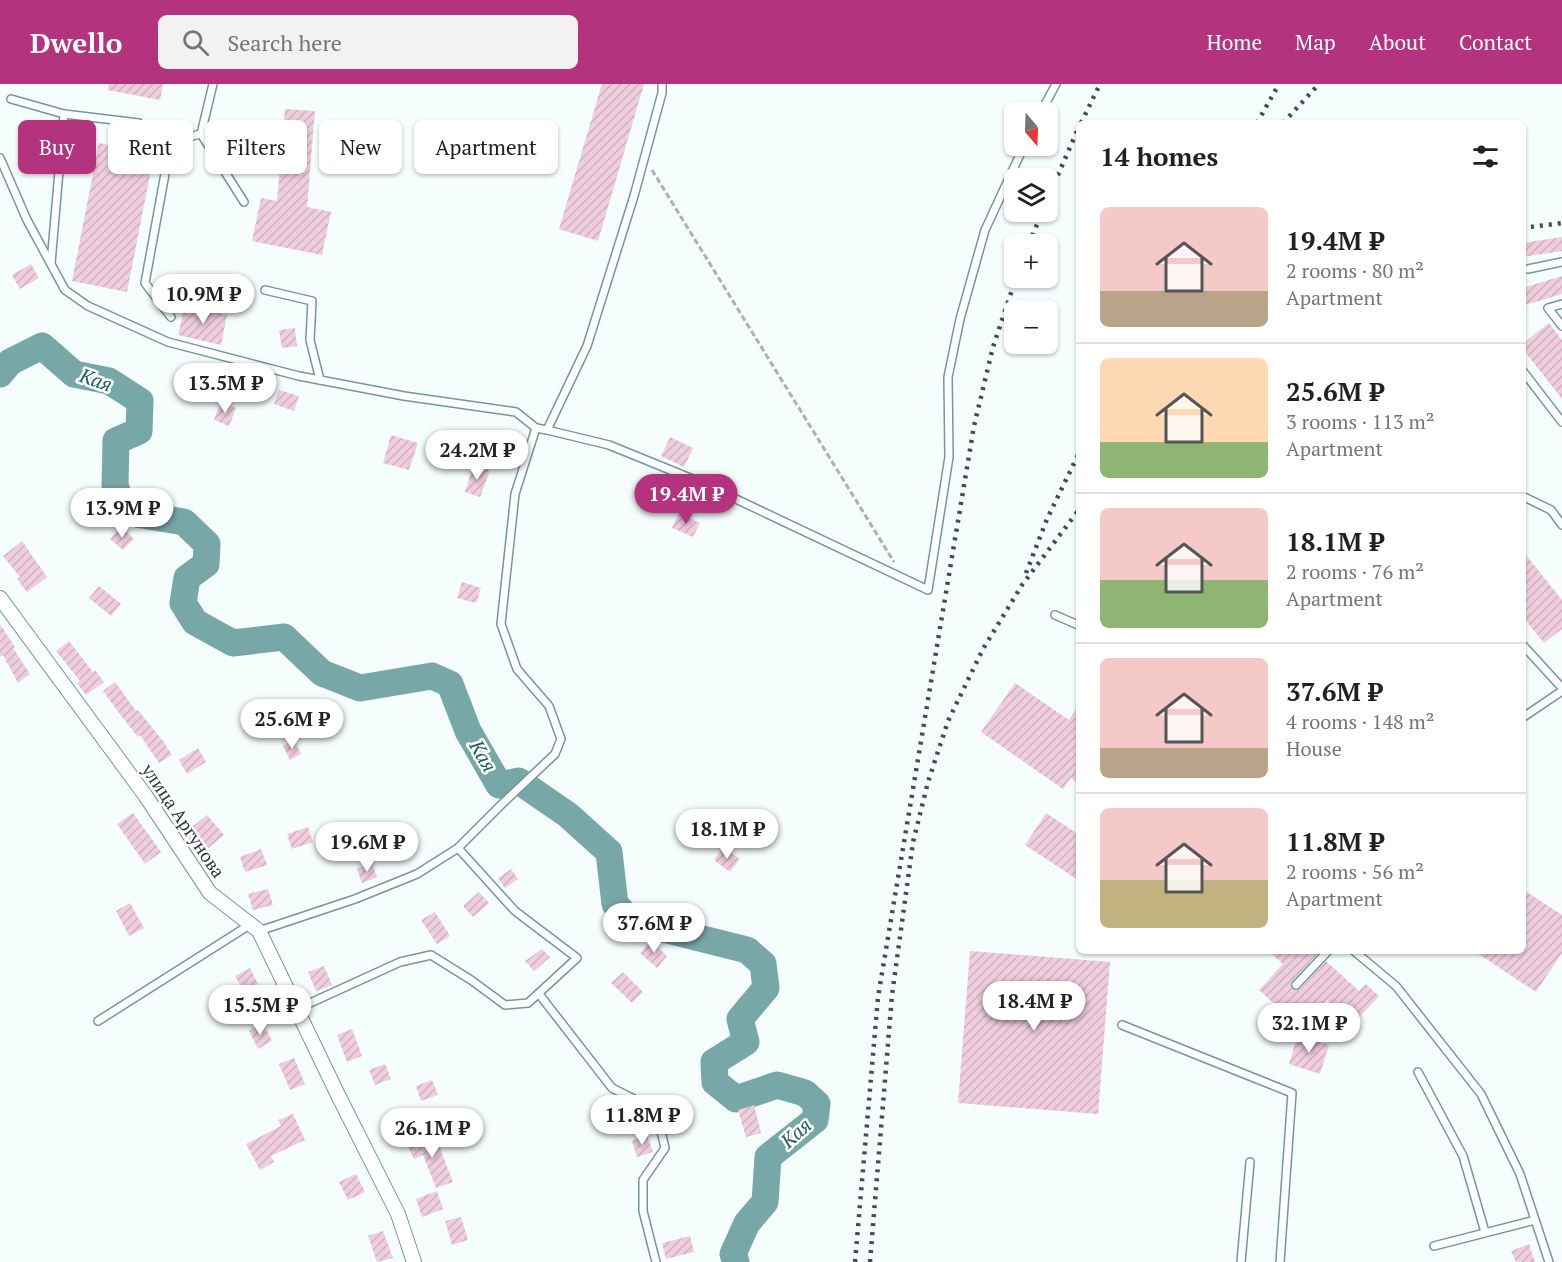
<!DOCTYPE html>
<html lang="en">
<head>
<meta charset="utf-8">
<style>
	:root { --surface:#fff; --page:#f2f2f2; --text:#202124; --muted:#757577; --line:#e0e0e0; --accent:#b3337f }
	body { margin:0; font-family:"PT Serif",serif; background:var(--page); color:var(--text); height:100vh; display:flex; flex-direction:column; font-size:22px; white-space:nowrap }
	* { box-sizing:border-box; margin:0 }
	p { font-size:20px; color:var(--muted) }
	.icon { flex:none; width:33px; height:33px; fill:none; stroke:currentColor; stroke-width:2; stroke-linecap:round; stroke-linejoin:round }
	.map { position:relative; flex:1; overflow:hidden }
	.details { position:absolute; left:1076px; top:36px; width:450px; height:834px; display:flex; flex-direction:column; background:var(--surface); border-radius:9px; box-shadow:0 2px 4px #0004 }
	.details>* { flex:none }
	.top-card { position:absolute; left:18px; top:36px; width:570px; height:54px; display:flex; gap:12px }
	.needle { width:39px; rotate:161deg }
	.tools { position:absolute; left:1004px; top:18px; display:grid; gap:12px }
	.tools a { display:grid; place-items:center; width:54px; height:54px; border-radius:9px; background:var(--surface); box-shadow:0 2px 4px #0004; font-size:30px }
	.price { position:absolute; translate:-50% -51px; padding:0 14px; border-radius:21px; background:#fff; color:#222; font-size:20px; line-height:39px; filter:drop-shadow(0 2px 3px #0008) }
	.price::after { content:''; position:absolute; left:50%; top:36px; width:18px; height:14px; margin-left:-9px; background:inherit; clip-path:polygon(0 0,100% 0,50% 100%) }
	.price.selected { background:var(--accent); color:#fff }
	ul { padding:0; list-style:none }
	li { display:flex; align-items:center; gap:18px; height:150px; padding:0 24px }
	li+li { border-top:2px solid var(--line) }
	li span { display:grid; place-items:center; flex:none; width:168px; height:120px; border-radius:9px; color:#555 }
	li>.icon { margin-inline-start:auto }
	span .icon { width:72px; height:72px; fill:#fffc; stroke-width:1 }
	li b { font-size:26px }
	h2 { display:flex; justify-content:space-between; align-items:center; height:72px; padding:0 24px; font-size:26px }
	.pill { padding:0 21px; border-radius:9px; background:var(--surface); box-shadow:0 2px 4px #0004; font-size:21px; line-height:54px }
	.pill.selected { background:var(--accent); color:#fff }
	header { display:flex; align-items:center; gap:36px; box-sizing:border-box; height:84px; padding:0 30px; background:var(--accent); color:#fff }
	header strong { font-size:28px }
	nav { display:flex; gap:33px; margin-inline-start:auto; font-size:21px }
	.search { width:420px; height:54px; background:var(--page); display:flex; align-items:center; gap:15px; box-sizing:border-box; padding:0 21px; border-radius:9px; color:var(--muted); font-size:22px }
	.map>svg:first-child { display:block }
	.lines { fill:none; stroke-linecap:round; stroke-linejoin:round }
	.river { stroke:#78a7a8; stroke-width:27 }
	.building { fill:url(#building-hatch) }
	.lane-casing { stroke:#71999a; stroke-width:10 }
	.street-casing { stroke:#71999a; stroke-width:16 }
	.path { stroke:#a9b4b4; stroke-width:3; stroke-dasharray:6 3; stroke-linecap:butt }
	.lane { stroke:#fff; stroke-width:7 }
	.street { stroke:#fff; stroke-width:14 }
	.rail { stroke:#3f4e4f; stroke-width:4.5; stroke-dasharray:3 6; stroke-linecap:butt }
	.labels { text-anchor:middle; stroke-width:5; stroke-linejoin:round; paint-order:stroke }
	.street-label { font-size:18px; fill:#273738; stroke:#fff }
	.water-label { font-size:20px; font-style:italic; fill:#1f6062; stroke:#fff }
</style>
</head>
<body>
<header>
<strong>Dwello</strong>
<div class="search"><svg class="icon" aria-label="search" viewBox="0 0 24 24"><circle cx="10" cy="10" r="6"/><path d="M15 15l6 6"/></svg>Search here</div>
<nav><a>Home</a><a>Map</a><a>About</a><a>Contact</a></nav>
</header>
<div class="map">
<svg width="1562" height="1178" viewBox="0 0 1562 1178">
	<defs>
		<pattern id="building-hatch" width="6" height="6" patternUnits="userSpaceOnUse" patternTransform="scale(1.5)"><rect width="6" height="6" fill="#efcddd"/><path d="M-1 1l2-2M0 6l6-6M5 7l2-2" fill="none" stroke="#cdb1be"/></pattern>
	</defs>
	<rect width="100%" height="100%" fill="#f5fdfd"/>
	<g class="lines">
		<!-- river -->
		<path class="river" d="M0,290L10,278L42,262L74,290L109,297L140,317L139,347L116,357L115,401L124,428L184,438L207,460L206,480L187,494L183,519L195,538L233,559L284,553L322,589L360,604L432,592L450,600L468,647L499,701L519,697L523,700L568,731L609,768L615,820L631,837L747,866L763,880L766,904L740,935L746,958L714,978L715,998L736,1015L777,1001L805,1009L817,1020L815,1036L768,1073L765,1118L747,1139L733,1170L736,1178"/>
	</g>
	<!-- building -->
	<g class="building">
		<path d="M109,0H163L160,16L108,6Z"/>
		<path d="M602,0H644L598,157L559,145Z"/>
		<path d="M285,25L315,27L307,123L331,128L322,171L252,157L261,114L277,117Z"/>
		<path d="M99,59L154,70L127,208L72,197Z"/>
		<path d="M1562,153V167L1522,173V159Z"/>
		<path d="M31,180L39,194L20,205L12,191Z"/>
		<path d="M1562,192V210L1525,221L1522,204Z"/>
		<path d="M185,222L227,231L221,261L178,251Z"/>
		<path d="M1549,239L1562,256V315L1522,264V260Z"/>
		<path d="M295,244L297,262L282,264L279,246Z"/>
		<path d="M279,306L299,312L294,327L274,320Z"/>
		<path d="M221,318L236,324L229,342L214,336Z"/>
		<path d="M391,351L418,359L409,386L383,379Z"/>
		<path d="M670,353L693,364L684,383L661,372Z"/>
		<path d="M474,380L490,386L480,413L465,408Z"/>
		<path d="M679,429L700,439L693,453L672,444Z"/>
		<path d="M121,443L134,455L123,466L110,455Z"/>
		<path d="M22,457L47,493L27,508L17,495L20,493L3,472Z"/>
		<path d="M1522,466L1562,516V545L1544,559L1522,532Z"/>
		<path d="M462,498L481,504L476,519L457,514Z"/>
		<path d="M99,502L121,520L111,532L89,514Z"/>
		<path d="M0,540L15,563L13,564L30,590L18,599L3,571L0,573Z"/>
		<path d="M69,557L93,588L95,586L104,598L86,611L77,599L80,597L56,567Z"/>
		<path d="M115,598L136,627L138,626L163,657L172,671L159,679L140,651L138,653L119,629L103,607Z"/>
		<path d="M1015,599L1069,636L1078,622V699L1071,694L1063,705L981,648Z"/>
		<path d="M294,656L301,670L290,676L283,662Z"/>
		<path d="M198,664L206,678L187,690L179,676Z"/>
		<path d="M133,729L161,768L145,780L117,740Z"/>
		<path d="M1046,729L1078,750V796L1025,761Z"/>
		<path d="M207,731L224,751L200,771L183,750Z"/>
		<path d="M308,743L313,758L292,765L287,750Z"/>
		<path d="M724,763L740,775L730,788L714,776Z"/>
		<path d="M261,765L267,781L245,788L240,773Z"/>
		<path d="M372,779L377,793L362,799L357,785Z"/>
		<path d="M511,785L518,795L505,804L498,794Z"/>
		<path d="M268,805L273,821L253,826L248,810Z"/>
		<path d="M1522,805L1562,831V869L1536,908L1474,867H1522Z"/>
		<path d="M479,808L489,819L473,833L463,822Z"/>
		<path d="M130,819L144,844L129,852L116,827Z"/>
		<path d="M435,828L450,852L437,860L421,836Z"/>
		<path d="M651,857L667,872L657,884L640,869Z"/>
		<path d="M542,865L550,873L534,887L525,877Z"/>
		<path d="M970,867L1110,878L1098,1030L958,1019Z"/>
		<path d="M1268,867H1316L1318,869L1292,898L1291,903L1294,906L1300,905L1326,877L1359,907L1366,900L1379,912L1353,940L1327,916L1301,944L1259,906L1283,880Z"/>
		<path d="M324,882L332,901L316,907L308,888Z"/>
		<path d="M250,884L258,900L244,908L235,892Z"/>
		<path d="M623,888L643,908L632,919L611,899Z"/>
		<path d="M263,939L272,957L258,965L249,947Z"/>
		<path d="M352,945L362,972L347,978L337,951Z"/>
		<path d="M1298,951L1329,961L1320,990L1289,980Z"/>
		<path d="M294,974L305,1000L290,1006L279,980Z"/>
		<path d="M385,980L391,995L375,1001L369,986Z"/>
		<path d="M432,996L438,1011L421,1017L416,1002Z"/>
		<path d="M754,1021L761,1049L746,1053L738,1026Z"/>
		<path d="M293,1030L305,1056L271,1072L274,1078L260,1086L246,1060L281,1042L278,1036Z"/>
		<path d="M434,1049L453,1098L436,1104L423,1071L414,1075L407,1060Z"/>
		<path d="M647,1051L653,1068L637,1073L632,1057Z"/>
		<path d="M356,1090L365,1108L348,1116L339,1098Z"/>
		<path d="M437,1107L443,1125L422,1133L416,1115Z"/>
		<path d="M461,1133L468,1156L452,1161L445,1137Z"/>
		<path d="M383,1147L393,1174L377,1178L368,1152Z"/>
		<path d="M690,1152L694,1168L666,1175L662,1159Z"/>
		<path d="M1529,1160L1535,1178H1516L1511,1167Z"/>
	</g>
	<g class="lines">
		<!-- lane casing -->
		<g class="lane-casing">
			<g id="lane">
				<path d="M11,15L64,30L51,179"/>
				<path d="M1041,28L1056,0"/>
				<path d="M64,30L139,39"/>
				<path d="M201,50L244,118"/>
				<path d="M0,74L27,136L65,206L88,222L168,258L299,292L404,312L516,328L536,344"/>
				<path d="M1528,185L1562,178"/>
				<path d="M265,206L312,217L310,256L320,296"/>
				<path d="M1562,220L1548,224L1562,242"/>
				<path d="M171,233L145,199L171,57L201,50L213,0"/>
				<path d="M1522,286L1562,338"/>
				<path d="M547,346L609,361L700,398L928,506L949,373L948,293L960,235L985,146L1024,62"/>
				<path d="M1522,412L1551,426L1562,441"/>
				<path d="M1055,531L1078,541"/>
				<path d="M1522,560L1562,604"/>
				<path d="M1522,634L1562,607"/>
				<path d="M259,847L355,815L417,790L458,764L504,718L555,670L561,655L549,622L517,585L501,540L515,410L536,344L547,346L587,262L634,112L662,9V0"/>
				<path d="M1354,867L1396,902L1481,1010L1520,1090L1549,1178"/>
				<path d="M1296,901L1328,867"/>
				<path d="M539,910L612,1004L656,1026L665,1064L643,1096V1127L656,1178"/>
				<path d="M297,925L400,878L431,871L471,896L505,921L528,919L577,874L515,827L458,764"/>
				<path d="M98,937L251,840"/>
				<path d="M1122,941L1292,1009L1280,1178"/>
				<path d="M1418,988L1463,1072L1485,1148"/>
				<path d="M1434,1162L1535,1136"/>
				<path d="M1241,1178L1250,1078"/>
			</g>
		</g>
		<!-- street casing -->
		<g class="street-casing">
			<path id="street" d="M0,514L145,711L210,809L259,847L338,1011L398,1130L414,1178"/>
		</g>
		<!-- path -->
		<path class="path" d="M652,86L894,478"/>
		<!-- lane -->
		<use href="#lane" class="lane"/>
		<!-- street -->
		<use href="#street" class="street"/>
		<!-- rail -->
		<g class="rail">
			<path d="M1081,39L1100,0"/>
			<path d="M1257,39L1279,0"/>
			<path d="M1283,39L1319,0"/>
			<path d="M1047,116L1078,45"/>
			<path d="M1522,144L1562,139"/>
			<path d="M1029,160L1042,128"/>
			<path d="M1026,489L1047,435L1078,371"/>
			<path d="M855,1178L878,913L974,342L993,263L1016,194"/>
			<path d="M870,1178L892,911L913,758L928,698L948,637L983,565L1022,501L1078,427"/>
		</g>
	</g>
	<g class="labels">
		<!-- street labels -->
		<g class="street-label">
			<text transform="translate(183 737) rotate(56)" y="6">улица Аргунова</text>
		</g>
		<!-- water labels -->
		<g class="water-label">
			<text transform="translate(96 296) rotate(19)" y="7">Кая</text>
			<text transform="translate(483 672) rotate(60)" y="7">Кая</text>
			<text transform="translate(796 1049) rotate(-42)" y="7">Кая</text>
		</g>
	</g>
</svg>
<div class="tools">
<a><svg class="needle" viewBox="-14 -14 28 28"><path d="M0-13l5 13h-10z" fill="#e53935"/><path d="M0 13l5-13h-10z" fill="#757577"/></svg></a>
<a><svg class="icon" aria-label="layers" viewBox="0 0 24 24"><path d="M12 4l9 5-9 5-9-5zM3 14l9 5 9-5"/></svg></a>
<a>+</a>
<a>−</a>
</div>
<b class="price" style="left:203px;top:241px">10.9M ₽</b>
<b class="price" style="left:225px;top:330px">13.5M ₽</b>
<b class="price" style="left:477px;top:397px">24.2M ₽</b>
<b class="price selected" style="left:686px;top:441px">19.4M ₽</b>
<b class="price" style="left:122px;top:455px">13.9M ₽</b>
<b class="price" style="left:292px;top:666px">25.6M ₽</b>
<b class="price" style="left:727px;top:776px">18.1M ₽</b>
<b class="price" style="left:367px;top:789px">19.6M ₽</b>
<b class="price" style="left:654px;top:870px">37.6M ₽</b>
<b class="price" style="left:1034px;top:948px">18.4M ₽</b>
<b class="price" style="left:260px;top:952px">15.5M ₽</b>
<b class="price" style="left:1309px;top:970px">32.1M ₽</b>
<b class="price" style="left:642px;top:1062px">11.8M ₽</b>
<b class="price" style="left:432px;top:1075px">26.1M ₽</b>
<div class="top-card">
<a class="pill selected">Buy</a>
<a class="pill">Rent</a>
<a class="pill">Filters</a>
<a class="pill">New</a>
<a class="pill">Apartment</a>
</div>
<section class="details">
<h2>14 homes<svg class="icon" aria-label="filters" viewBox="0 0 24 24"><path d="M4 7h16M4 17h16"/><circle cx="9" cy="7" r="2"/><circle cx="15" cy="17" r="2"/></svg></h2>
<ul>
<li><span style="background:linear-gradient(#f6c9c9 70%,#b9a48a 0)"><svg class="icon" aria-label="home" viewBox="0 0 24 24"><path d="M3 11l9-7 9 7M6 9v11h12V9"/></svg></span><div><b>19.4M ₽</b><p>2 rooms · 80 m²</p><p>Apartment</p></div></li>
<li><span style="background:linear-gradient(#ffd9b3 70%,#8fb573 0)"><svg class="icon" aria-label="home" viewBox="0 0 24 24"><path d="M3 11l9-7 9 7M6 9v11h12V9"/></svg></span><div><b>25.6M ₽</b><p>3 rooms · 113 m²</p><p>Apartment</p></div></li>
<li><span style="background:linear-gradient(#f6c9c9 60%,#8fb573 0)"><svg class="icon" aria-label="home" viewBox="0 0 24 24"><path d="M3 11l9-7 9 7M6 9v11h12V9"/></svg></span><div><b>18.1M ₽</b><p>2 rooms · 76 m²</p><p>Apartment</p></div></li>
<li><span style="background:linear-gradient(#f6c9c9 75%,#b9a48a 0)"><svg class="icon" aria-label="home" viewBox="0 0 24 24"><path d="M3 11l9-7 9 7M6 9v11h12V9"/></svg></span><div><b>37.6M ₽</b><p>4 rooms · 148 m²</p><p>House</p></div></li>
<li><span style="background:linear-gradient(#f6c9c9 60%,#c2b280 0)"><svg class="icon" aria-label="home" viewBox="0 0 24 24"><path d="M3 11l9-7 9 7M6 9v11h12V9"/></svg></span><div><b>11.8M ₽</b><p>2 rooms · 56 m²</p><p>Apartment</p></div></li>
</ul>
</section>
</div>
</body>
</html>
